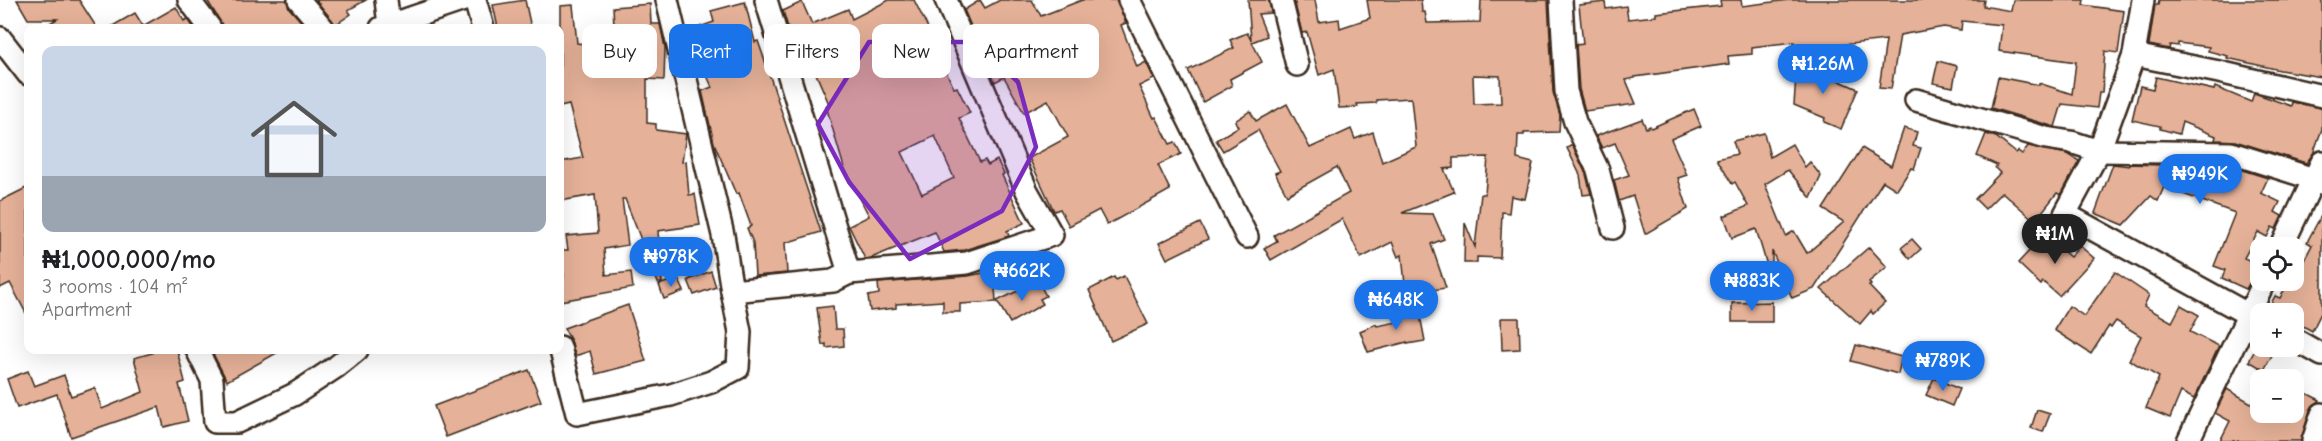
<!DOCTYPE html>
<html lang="en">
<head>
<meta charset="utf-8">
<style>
	:root { --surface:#fff; --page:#f2f2f2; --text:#202124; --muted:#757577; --accent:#1a73e8 }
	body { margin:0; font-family:"Comic Neue",sans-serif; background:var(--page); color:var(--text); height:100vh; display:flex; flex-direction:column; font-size:22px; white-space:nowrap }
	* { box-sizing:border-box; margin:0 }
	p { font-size:20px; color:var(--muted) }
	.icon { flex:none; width:33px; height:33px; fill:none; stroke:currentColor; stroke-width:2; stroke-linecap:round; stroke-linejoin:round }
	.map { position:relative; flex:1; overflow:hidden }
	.side { position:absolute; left:24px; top:24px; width:540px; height:330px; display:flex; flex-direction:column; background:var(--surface); border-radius:12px; box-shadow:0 6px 24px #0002 }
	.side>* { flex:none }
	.guide { position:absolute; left:582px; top:24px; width:570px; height:54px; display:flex; gap:12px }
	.buttons { position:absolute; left:2250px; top:237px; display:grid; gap:12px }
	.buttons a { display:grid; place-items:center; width:54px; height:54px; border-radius:12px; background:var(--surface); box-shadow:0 6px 24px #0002; font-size:30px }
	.price { position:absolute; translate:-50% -51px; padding:0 14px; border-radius:21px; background:var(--accent); color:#fff; font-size:20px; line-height:39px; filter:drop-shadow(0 2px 3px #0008) }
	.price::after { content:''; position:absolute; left:50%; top:36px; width:18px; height:14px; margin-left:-9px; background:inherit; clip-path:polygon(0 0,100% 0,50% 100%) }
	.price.on { background:#222; color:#fff }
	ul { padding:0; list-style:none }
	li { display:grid; align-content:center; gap:12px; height:318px; padding:0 18px }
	li span { display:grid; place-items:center; height:186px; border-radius:12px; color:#555 }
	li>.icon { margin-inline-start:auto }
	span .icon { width:108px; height:108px; fill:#fffc; stroke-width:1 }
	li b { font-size:26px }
	.tag { padding:0 21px; border-radius:12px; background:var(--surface); box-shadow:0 6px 24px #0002; font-size:21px; line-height:54px }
	.tag.on { background:var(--accent); color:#fff }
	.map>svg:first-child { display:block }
	.building { fill:#e5b198; stroke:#3b2a1e; stroke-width:1.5; fill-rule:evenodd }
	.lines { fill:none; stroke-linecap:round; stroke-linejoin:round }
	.minor-casing { stroke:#3b2a1e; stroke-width:26 }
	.minor { stroke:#fff; stroke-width:21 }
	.marked { fill:#7b2cbf; fill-opacity:0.2; stroke:#7b2cbf; stroke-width:4.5; stroke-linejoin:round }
</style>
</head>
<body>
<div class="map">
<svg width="2322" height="441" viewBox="0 0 2322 441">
	<rect width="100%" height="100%" fill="#fff"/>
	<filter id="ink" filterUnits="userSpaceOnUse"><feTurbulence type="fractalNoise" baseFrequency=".0167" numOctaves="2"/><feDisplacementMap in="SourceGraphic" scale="12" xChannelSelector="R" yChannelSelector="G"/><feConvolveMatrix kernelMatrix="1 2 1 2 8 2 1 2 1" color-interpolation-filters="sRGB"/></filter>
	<g filter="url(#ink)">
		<!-- building -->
		<g class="building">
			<path d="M17,0H79L97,28H41L57,19H28Z"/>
			<path d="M207,0H287L289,8L307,28H222L220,21Z"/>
			<path d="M316,0H366L348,10L351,14L335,25Z"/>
			<path d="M525,0L531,28H498L493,5Z"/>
			<path d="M889,0H914L930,32L927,33L954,88L957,87L970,113L959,118L980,162L985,160L988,165L997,160L1004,174L1002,175L1024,223L1007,231L1009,236L964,250L944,252L935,232L871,258L865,259L849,226L869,216L846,171H845L826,106L829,104L810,60L806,62L790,34L783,11L802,2L812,24L848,9L852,19ZM935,136L954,178L922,194L902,152Z"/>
			<path d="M980,0L985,8L1000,0H1032L1041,16L1082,0H1116L1126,23L1121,25L1137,67L1146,62L1154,79L1139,86L1154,118L1156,117L1170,144L1175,142L1181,154L1158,165L1170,190L1107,225L1099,210L1069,226L1060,209L1054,211L1029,158L1068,137L1048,100L1024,113L1004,77L995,82L964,10Z"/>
			<path d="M1248,0H1269L1271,13L1258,14L1267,36L1252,42L1262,62L1230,79L1232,86L1203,102L1188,70L1234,48L1230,40L1247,33L1251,40Z"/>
			<path d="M1294,0H1315L1319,22L1339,19L1340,28L1370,18L1367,0H1421L1422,12H1425L1427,23L1480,22L1481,0H1548L1553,92L1560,115L1559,132L1524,133V135H1518L1517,159L1533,163L1525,199L1511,196L1509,213L1502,212L1500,258L1477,257V263H1464L1465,223L1475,247L1481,194H1485L1488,157L1453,158V168L1444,169L1454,192L1402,213L1433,214L1444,239L1431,244L1446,288L1406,294L1402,255L1398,257L1392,242L1361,258L1342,219L1271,260L1264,248L1277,241L1274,235L1349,193L1337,167L1287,195L1275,173L1280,171L1258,130L1223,151L1216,140L1238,127L1235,121L1250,111L1256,121L1287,104L1310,148L1351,129L1355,139L1373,132L1382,162L1416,147L1411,98L1376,100V103L1357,104L1358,107L1339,108L1334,69L1319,75L1307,32L1302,33ZM1473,75L1500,76L1501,103L1474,104Z"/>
			<path d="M1720,0H1741L1742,6L1789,0H1984L1983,6L2011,11L2013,0H2084L2083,5L2124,11L2118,53L2105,51L2102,93H2099L2097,108L2062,104L2055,127L1991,108L1998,77L2039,85V83L2072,94L2076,62L1999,51L2002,25L1962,21L1961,30L1944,27L1900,35L1891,89L1879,88L1886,40L1795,50L1794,42L1752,47V54L1728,56L1729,64L1635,77V78L1626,80L1636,104L1585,111L1579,89L1576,45L1583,44L1579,5L1605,2L1606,9L1626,6L1628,19L1656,16V13L1721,6Z"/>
			<path d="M2159,0H2322V77L2280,70L2227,58L2228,56L2208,51L2209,47L2178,43V46L2170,45L2169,49L2149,45L2155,5H2158Z"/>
			<path d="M745,2L755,42L758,41L765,61L821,232L785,243L787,273L755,276L753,243L747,228L751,226L739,193L736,194L714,143L702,91L712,87L695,48L692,49L688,31L714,22L711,11Z"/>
			<path d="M650,4L651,24H660L665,47L664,80L647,79V123L656,124V130L686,134L682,162L686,161L689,195L695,194L700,225L658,231L662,283H658L625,199H622L628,245L604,249L606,275L631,272L633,288L560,301V278L564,277L561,250H568L566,236L598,233L595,195L560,201V162L583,158L569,105L560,107V6L573,5L577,43L585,44L615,43L613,7Z"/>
			<path d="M176,7L184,21L188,19L194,28H109L135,13L143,26Z"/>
			<path d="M1938,61L1957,66L1953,87L1933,83Z"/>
			<path d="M1797,62L1858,89L1841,129L1824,122L1825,118L1794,105Z"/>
			<path d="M2156,77L2214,90L2215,87L2251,102L2254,93L2291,106L2292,102L2322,108V129L2313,154L2306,163L2235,141L2215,140L2216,136L2182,122L2179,134L2160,129V126L2132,120L2140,86L2153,89Z"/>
			<path d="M1694,109L1701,126L1671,139L1687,175L1678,178L1688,209L1645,234L1633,196L1619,201L1614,180L1629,175L1615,143L1602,148L1596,136L1642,119L1646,128L1650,126L1651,128Z"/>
			<path d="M1904,128L1917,132L1913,146L1921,148L1914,169L1911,168L1897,190L1883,181L1814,289L1792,298L1772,251V271L1769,272L1756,229L1732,238L1724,216L1748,206L1735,182L1732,184L1717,159L1737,154L1733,141L1764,133L1770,157L1792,144L1805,167L1810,162L1821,176L1811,198L1788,170L1765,184L1786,236L1794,231L1807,253L1844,222L1823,209L1862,148L1891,166Z"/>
			<path d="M1986,134L1996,137L2016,153L2018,151L2022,154L2028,146L2068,154L2079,161L2061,195L2057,193L2035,221L2002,192L1985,209L1975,199L2000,173L1995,168L1997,165L1977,156Z"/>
			<path d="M1572,145L1586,174L1591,194L1583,195L1580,175L1567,148Z"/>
			<path d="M2113,164L2129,166V164L2161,165L2173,169L2174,165L2229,166L2268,178L2261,193L2280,202L2275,212L2282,216L2276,229L2272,227L2267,237L2258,232L2244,258L2260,265L2246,289L2222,278L2225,270L2214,266L2235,213L2164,187L2158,201L2151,196L2124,225L2095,213Z"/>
			<path d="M28,187V317L10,283L0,288V201Z"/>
			<path d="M2322,214V311L2312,331L2294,321V314H2272L2273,312L2268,309L2275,296L2280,298L2289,281L2292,283L2312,245L2307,242Z"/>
			<path d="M1200,223L1208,239L1167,259L1159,243Z"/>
			<path d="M2042,237L2051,244L2053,242L2070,257L2080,246L2094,258L2059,296L2043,282L2041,285L2018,263Z"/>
			<path d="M1912,239L1921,249L1910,259L1901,248Z"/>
			<path d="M1869,247L1887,267L1869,282L1871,285L1869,286L1885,303L1873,314L1871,311L1860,324L1821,289Z"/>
			<path d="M711,271L716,287L694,295L688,280Z"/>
			<path d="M994,271L996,302L960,304V312H943V301L896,304V308L870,311L868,296L879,294L878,283L968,276Z"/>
			<path d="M2115,272L2149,295L2144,306L2172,322L2181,305L2199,315L2190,332L2219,346L2194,399L2181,392L2170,418L2146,408L2159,377L2129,360L2141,336L2116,321L2111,328L2109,326L2091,354L2054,330L2069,306L2084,316Z"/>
			<path d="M1124,276L1148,324L1111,341L1089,290L1114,277L1116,280Z"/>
			<path d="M678,278L684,291L664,299L659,285Z"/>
			<path d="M1038,281L1046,296L1040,299L1043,304L1010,323L997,301Z"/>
			<path d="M1772,302V322H1732V303Z"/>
			<path d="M628,305L646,361L596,374L590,351L575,356L572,343L564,328Z"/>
			<path d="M1418,305L1425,341L1407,344V342L1368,352L1360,331L1376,324L1377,326L1403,321L1400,309Z"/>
			<path d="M833,306L835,329H843L844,346L826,348V344L822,345L817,308Z"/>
			<path d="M1501,318H1519L1520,349L1502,350Z"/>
			<path d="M1856,345L1902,357L1898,374L1851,361Z"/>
			<path d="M2257,346H2277L2264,370L2249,361Z"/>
			<path d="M151,350H177L185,382L179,384L188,421L164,427L159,407L71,437L57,394L17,408L7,379L28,371L34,386L64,375L71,396L95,388L102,409L143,392L134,358L152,353Z"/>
			<path d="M211,350H282L227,381Z"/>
			<path d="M529,370L541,401L446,437L434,406Z"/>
			<path d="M1934,378L1959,389L1952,406L1926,395Z"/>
			<path d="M2294,387L2320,400L2310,410L2301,441H2220L2230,421L2215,413L2227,389L2260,408V412H2294Z"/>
			<path d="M2037,410L2050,414L2043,432L2031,428Z"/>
		</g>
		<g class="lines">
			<!-- minor casing -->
			<g class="minor-casing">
				<g id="minor">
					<path d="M189,0L210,28"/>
					<path d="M299,0L323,28"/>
					<path d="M386,0L389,25"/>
					<path d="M475,0L483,28"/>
					<path d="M667,0L723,235L732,291L833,281L849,273"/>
					<path d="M766,0L849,273L967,263L1052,235L1027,191L946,0"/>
					<path d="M1129,0L1247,237"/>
					<path d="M1281,0L1297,65"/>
					<path d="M1561,0L1566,91L1575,122L1598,170L1613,228"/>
					<path d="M2143,0L2134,55L2099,151L2065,214L2260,321"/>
					<path d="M381,28L464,0"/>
					<path d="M0,38L28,74"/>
					<path d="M2134,55L2219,72L2322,96"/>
					<path d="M1916,100L2046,138L2071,142L2099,151L2231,153L2314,179L2322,184"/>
					<path d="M2281,248L2322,162"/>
					<path d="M2294,339L2322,355"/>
					<path d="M560,347L577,414L671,395L711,382L738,368L740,332L732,291"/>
					<path d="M197,350L212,380L215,422H237L295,394L336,367L357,350"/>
					<path d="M2188,441L2265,280"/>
					<path d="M2313,441L2322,414"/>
				</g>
			</g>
			<!-- minor -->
			<use href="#minor" class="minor"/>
		</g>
	</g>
	<!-- marked area -->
	<path class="marked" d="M869,42H976L1018,82L1036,147L1002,211L910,259L849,182L818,124Z"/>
</svg>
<div class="buttons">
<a><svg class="icon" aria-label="locate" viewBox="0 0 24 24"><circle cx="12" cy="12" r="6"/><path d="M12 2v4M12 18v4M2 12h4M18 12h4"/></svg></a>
<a>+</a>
<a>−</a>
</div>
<b class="price" style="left:1823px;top:95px">₦1.26M</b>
<b class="price" style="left:2200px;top:205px">₦949K</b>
<b class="price on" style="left:2055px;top:265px">₦1M</b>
<b class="price" style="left:671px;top:288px">₦978K</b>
<b class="price" style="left:1022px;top:302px">₦662K</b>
<b class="price" style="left:1752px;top:312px">₦883K</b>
<b class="price" style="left:1396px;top:331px">₦648K</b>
<b class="price" style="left:1943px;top:392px">₦789K</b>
<div class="guide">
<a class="tag">Buy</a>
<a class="tag on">Rent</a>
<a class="tag">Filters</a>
<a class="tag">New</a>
<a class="tag">Apartment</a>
</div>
<section class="side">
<ul>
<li><span style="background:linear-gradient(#c9d6e8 70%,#9aa5b1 0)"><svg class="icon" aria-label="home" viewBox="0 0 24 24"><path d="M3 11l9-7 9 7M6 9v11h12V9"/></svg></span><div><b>₦1,000,000/mo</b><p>3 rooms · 104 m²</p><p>Apartment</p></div></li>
</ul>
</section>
</div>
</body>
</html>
